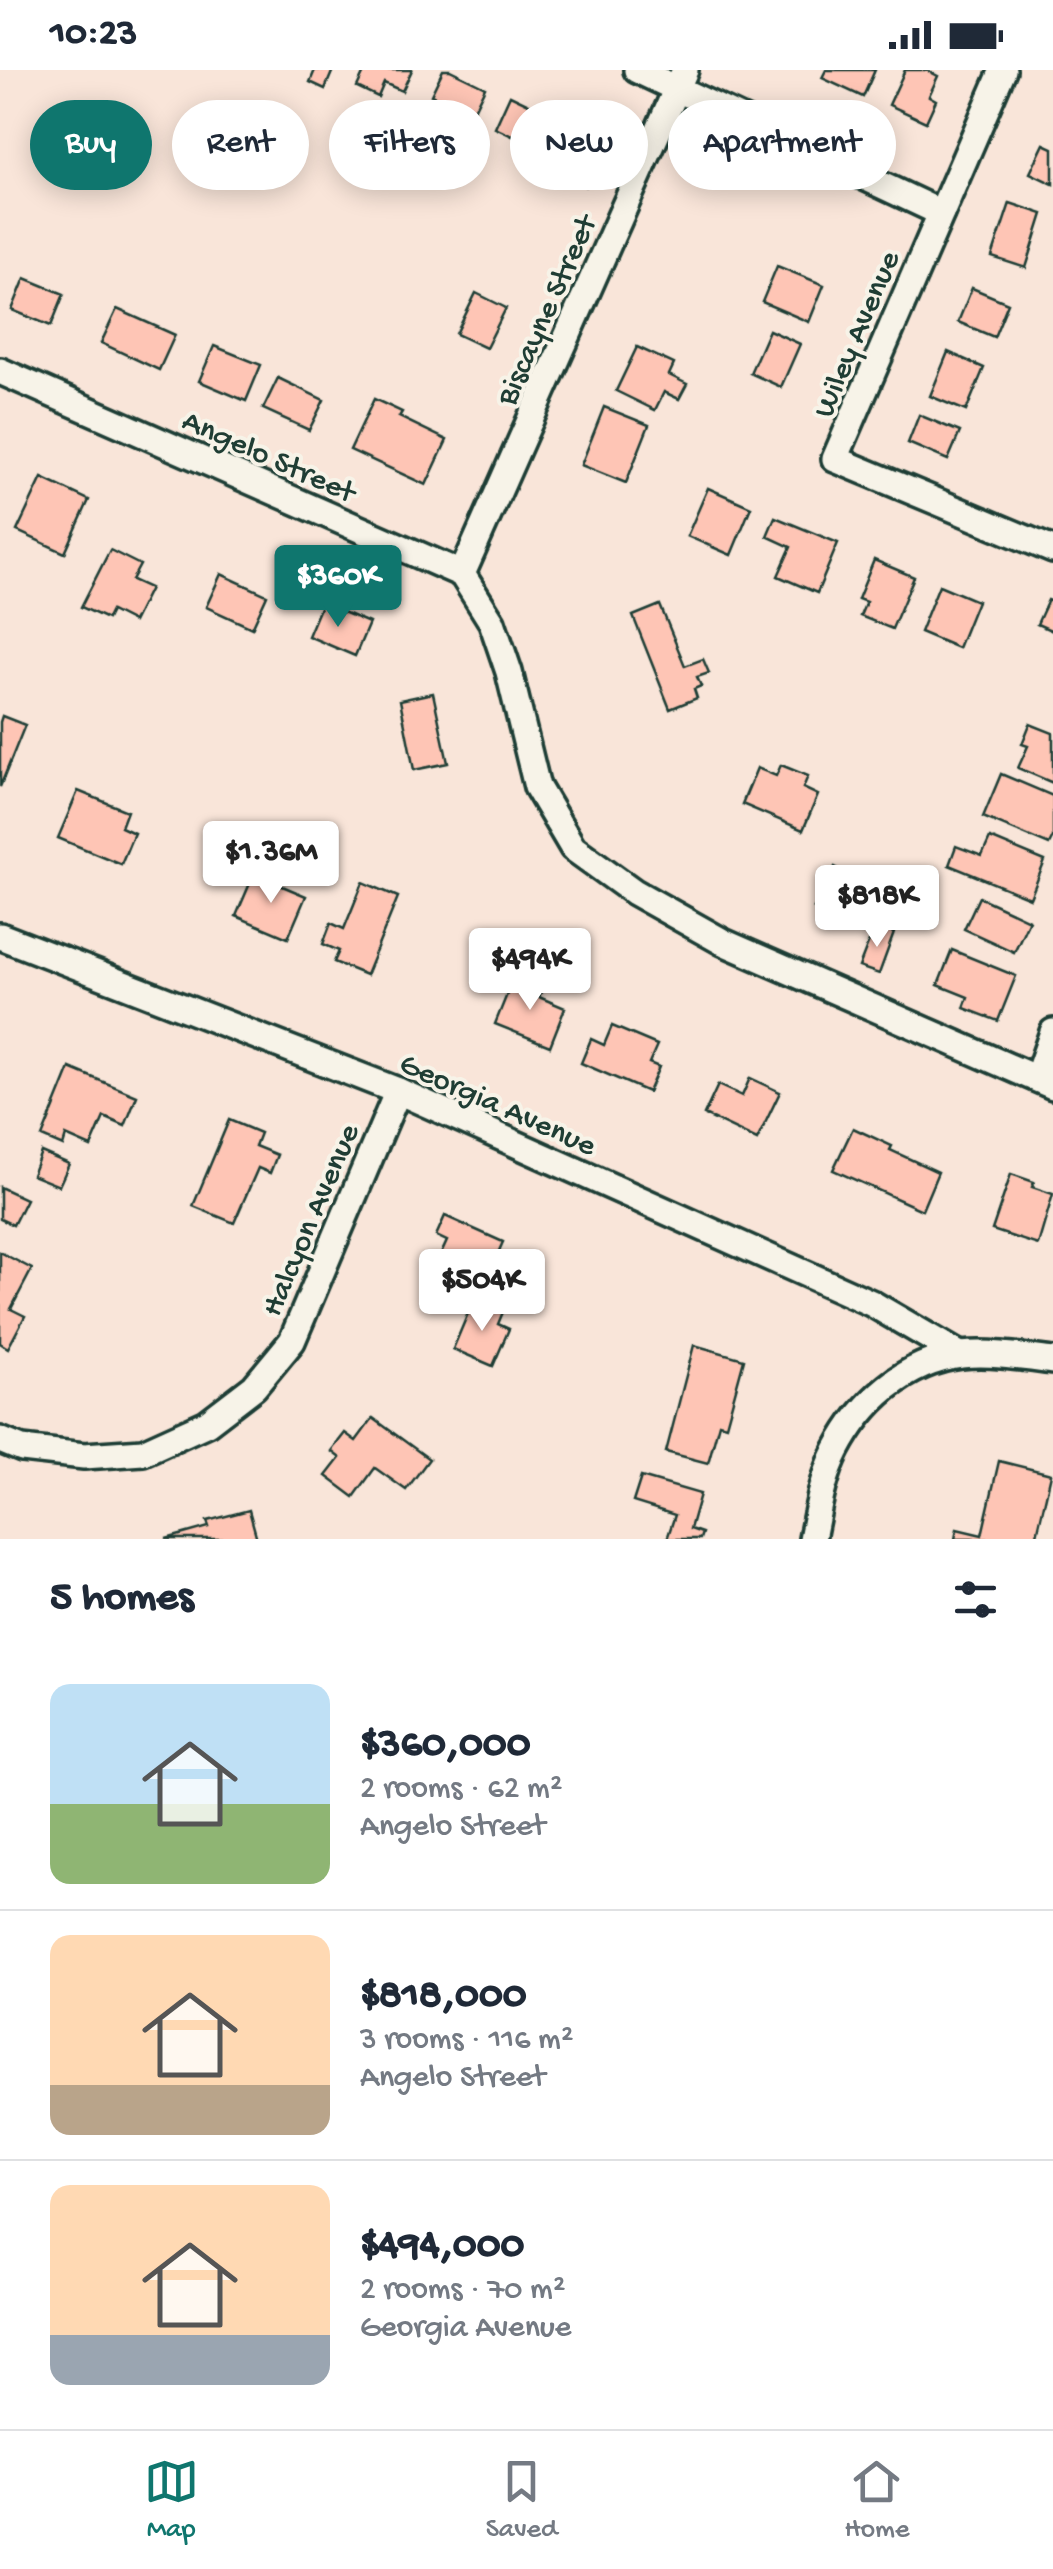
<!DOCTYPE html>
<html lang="en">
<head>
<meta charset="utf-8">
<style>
	:root { --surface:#fff; --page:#f6f6f7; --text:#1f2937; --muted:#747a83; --line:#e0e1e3; --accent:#0f766e }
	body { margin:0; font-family:"Gochi Hand",sans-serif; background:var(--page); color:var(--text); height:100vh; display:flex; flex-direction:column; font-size:38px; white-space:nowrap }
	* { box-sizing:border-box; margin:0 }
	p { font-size:32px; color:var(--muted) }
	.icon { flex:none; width:55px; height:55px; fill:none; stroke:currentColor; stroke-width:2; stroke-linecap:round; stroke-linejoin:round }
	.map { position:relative; height:1469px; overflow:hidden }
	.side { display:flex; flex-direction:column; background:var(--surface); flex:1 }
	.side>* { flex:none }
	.guide { position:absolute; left:30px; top:30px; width:995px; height:90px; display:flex; gap:20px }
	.price { position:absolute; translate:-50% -85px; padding:0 22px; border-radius:10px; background:#fff; color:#222; font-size:32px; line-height:65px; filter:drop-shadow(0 2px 5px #0008) }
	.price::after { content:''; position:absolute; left:50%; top:60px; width:30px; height:22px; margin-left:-15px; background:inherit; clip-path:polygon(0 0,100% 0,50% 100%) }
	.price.on { background:var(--accent); color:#fff }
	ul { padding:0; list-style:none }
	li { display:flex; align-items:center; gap:30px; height:250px; padding:0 50px }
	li+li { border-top:2px solid var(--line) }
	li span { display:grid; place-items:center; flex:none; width:280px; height:200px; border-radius:20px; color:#555 }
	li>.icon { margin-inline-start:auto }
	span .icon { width:120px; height:120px; fill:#fffc; stroke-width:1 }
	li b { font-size:42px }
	h2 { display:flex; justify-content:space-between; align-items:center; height:120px; padding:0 50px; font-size:42px }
	.tag { padding:0 35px; border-radius:45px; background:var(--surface); box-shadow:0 5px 25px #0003; font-size:35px; line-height:90px }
	.tag.on { background:var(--accent); color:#fff }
	.status { display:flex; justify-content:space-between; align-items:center; height:70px; padding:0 50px; background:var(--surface); direction:ltr }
	.status svg { height:28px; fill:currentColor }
	.tabs { display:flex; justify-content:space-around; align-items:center; height:140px; border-top:2px solid var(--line); background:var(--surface); font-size:28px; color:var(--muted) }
	.tabs a { display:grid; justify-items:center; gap:5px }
	.tabs .on { color:var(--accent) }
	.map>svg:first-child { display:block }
	.building { fill:#fec5b5; stroke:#1f3d34; stroke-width:2.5 }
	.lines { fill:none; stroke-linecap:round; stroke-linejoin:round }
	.minor-casing { stroke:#1f3d34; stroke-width:32 }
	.minor { stroke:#f7f3e8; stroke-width:25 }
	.labels { text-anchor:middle; stroke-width:8; stroke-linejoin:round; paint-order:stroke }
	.street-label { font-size:32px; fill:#1f3d34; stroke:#f7f3e8 }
</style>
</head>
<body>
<div class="status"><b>10:23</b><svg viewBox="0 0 49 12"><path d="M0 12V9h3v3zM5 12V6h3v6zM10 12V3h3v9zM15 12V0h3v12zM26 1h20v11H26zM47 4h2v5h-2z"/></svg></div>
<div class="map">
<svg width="1053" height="1469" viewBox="0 0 1053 1469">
	<rect width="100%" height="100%" fill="#f9e5d9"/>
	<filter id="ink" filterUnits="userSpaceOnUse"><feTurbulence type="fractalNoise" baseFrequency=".01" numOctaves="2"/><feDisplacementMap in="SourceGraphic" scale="20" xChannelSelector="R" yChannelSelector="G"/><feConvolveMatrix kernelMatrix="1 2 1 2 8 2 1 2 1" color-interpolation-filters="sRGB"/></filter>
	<g filter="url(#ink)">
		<!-- building -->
		<g class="building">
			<path d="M315,0H333L325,19L310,12Z"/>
			<path d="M365,0H412L402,21L384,13L378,27L357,17Z"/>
			<path d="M443,0H450L485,17L472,44L431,25Z"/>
			<path d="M826,0H875L863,27L822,8Z"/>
			<path d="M905,0H926L938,6L929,26L936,30L926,52L889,35Z"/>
			<path d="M510,25L552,45L536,77L495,58Z"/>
			<path d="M576,56L607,72L585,116L554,101Z"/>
			<path d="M1044,74L1053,78V114L1030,103Z"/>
			<path d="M1010,133L1043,144L1026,198L992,187Z"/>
			<path d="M777,196L824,215L809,252L762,232Z"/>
			<path d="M25,208L64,224L51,256L12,240Z"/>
			<path d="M972,218L1008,233L994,267L958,252Z"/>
			<path d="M476,223L506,238L486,278L456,264Z"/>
			<path d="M117,239L175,265L159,300L101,273Z"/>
			<path d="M769,260L800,274L781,317L750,303Z"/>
			<path d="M214,276L261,295L246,331L199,311Z"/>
			<path d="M637,277L674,294L669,305L687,314L679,329L664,322L655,340L616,321Z"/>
			<path d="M948,282L984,298L966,341L930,326Z"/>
			<path d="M278,308L324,330L309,360L263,339Z"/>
			<path d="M374,329L402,342L399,347L447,370L426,415L350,380Z"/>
			<path d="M604,337L649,355L626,413L581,395Z"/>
			<path d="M919,345L960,362L948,390L908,373Z"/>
			<path d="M42,408L89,430L65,483L17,461Z"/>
			<path d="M708,418L751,437L731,485L687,466Z"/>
			<path d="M775,447L838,473L817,523L778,506L791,477L767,466Z"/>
			<path d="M110,480L140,495L132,510L150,518L133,552L111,541L107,549L81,537Z"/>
			<path d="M874,490L914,507L892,559L860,546L866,532L858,529Z"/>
			<path d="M221,504L267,525L252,558L206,537Z"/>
			<path d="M939,515L977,531L958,578L920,562Z"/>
			<path d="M1048,530L1053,532V561L1037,554Z"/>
			<path d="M322,533L369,553L355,586L308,566Z"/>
			<path d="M660,535L685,596L703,589L709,603L697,607L701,616L694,619L697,628L670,639L633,546Z"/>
			<path d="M433,623L448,693L414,700L400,630Z"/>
			<path d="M2,646L25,655L0,717V652Z"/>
			<path d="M1030,654L1053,663V713L1018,698L1028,676L1022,674Z"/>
			<path d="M781,695L808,706L803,718L818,725L803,760L742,734L757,698L776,706Z"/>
			<path d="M1001,704L1053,726V767L1049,775L983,747Z"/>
			<path d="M78,721L127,741L121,757L134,763L121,794L58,768Z"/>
			<path d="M990,768L1045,791L1030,828L949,795L956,776L982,786Z"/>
			<path d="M835,797L866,813L846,854L814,838Z"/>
			<path d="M254,804L306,826L288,868L236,846Z"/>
			<path d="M363,812L398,827L366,905L334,892L339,881L323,874L331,853L344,859Z"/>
			<path d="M979,827L1029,850L1014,882L964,859Z"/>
			<path d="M875,856L894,863L879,904L859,897Z"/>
			<path d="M952,880L1016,906L998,951L964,938L968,927L938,915Z"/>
			<path d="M514,907L543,918L539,927L565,938L550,976L495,954Z"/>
			<path d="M612,956L657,975L649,993L659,997L648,1022L581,993L591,969L604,975Z"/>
			<path d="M70,998L137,1026L125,1056L104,1047L91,1077L66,1066L63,1076L42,1067Z"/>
			<path d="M750,1008L780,1022L757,1070L704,1045L718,1015L742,1026Z"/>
			<path d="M229,1050L260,1063L255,1076L277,1085L270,1103L258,1098L234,1153L193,1136Z"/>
			<path d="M853,1058L892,1076L890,1080L938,1102L922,1140L833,1100Z"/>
			<path d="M41,1082L69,1094L59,1116L32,1105Z"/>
			<path d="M1011,1104L1034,1112L1032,1117L1053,1124L1038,1175L992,1160Z"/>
			<path d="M0,1117L26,1129L13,1155L0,1149Z"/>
			<path d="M445,1146L503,1172L499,1181L511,1187L492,1229L467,1218L462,1231L440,1221L445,1210L432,1204L447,1171L436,1166Z"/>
			<path d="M0,1182L32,1199L11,1239L25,1246L8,1278L0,1273Z"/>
			<path d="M474,1229L503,1242L498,1254L509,1259L493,1296L453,1279Z"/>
			<path d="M694,1275L744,1289L726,1355L719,1353L708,1393L666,1382Z"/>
			<path d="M373,1348L429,1389L406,1420L375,1398L354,1427L326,1406L340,1388L331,1381L345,1363L356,1371Z"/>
			<path d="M999,1391L1051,1404L1036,1469H955L957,1459L982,1465Z"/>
			<path d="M641,1407L700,1424L690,1459L702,1463L700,1469H667L675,1445L633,1432Z"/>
			<path d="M249,1440L257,1469H166L209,1457L207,1451Z"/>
		</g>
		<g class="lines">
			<!-- minor casing -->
			<g class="minor-casing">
				<g id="minor">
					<path d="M637,0L941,143"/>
					<path d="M1003,0L835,389L1053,480"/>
					<path d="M0,301L462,504L492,552L509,602L537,717L573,778L634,822L723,872L1053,1016"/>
					<path d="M462,504L685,0"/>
					<path d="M0,866L398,1021L871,1233L960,1285"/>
					<path d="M1037,1008L1053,962"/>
					<path d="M0,1370L22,1379L84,1386L143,1382L207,1353L254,1317L292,1271L398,1021"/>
					<path d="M812,1469C818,1439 823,1407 837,1380C862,1332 905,1292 961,1285C991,1282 1022,1287 1053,1291"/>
				</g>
			</g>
			<!-- minor -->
			<use href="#minor" class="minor"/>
		</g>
	</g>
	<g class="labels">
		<!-- street labels -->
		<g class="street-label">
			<text transform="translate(544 239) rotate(-66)" y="11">Biscayne Street</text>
			<text transform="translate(854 263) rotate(-67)" y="11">Wiley Avenue</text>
			<text transform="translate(270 384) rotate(24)" y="11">Angelo Street</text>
			<text transform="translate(499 1032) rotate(24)" y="11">Georgia Avenue</text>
			<text transform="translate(308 1149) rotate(-67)" y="11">Halcyon Avenue</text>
		</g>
	</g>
</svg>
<b class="price on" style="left:338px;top:560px">$360K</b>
<b class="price" style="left:271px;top:836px">$1.36M</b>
<b class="price" style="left:877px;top:880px">$818K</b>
<b class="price" style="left:530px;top:943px">$494K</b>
<b class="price" style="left:482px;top:1264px">$504K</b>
<div class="guide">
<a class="tag on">Buy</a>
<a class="tag">Rent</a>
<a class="tag">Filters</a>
<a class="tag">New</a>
<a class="tag">Apartment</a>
</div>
</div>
<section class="side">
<h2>5 homes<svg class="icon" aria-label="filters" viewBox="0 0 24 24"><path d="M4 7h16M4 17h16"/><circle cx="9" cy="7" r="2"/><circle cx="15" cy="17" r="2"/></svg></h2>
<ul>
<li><span style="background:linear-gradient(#bfe0f5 60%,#8fb573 0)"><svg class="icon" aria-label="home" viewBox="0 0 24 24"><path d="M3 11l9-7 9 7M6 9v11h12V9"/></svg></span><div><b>$360,000</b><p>2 rooms · 62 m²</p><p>Angelo Street</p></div></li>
<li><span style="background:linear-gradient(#ffd9b3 75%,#b9a48a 0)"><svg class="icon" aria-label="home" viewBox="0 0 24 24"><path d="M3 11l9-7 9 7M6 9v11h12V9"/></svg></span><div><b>$818,000</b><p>3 rooms · 116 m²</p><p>Angelo Street</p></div></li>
<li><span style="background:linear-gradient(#ffd9b3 75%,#9aa5b1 0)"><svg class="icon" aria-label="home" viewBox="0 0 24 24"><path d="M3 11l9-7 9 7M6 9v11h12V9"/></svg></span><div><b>$494,000</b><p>2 rooms · 70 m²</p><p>Georgia Avenue</p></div></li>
</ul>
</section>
<nav class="tabs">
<a class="on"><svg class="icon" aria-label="map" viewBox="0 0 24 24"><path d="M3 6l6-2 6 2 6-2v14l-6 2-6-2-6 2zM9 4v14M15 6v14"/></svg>Map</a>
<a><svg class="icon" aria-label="saved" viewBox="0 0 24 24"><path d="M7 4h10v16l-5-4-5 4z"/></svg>Saved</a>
<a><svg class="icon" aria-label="home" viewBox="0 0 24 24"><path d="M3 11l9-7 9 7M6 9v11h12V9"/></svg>Home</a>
</nav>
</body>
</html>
